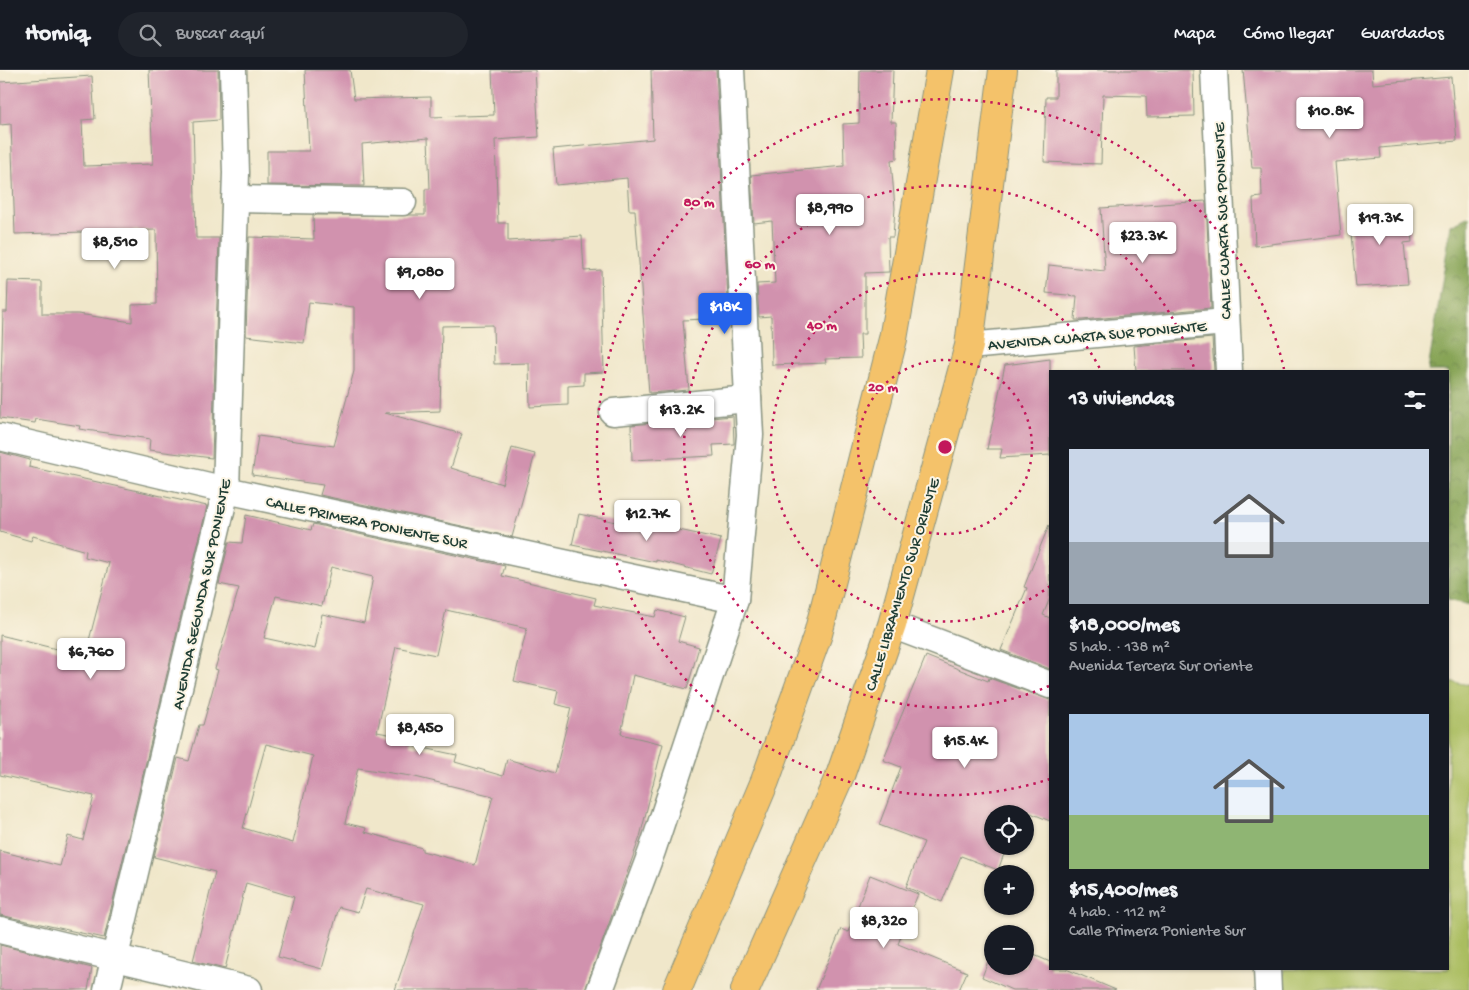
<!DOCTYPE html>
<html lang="es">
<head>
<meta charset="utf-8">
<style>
	:root { --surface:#171b24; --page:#20242c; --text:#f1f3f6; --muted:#9ea1a6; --line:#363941; --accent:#2563eb }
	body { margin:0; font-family:"Gochi Hand",sans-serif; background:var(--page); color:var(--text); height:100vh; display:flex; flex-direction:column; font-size:19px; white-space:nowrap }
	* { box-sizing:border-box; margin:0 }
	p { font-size:16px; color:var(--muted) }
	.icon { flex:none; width:28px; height:28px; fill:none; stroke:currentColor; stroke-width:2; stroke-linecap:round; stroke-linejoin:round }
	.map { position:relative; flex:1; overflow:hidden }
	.panel { position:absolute; left:1049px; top:300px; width:400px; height:600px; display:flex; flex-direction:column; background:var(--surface); border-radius:0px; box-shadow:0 1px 4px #0004 }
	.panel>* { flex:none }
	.buttons { position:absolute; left:984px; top:735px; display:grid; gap:10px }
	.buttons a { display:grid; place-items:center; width:50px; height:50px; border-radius:50%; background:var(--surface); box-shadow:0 1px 4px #0004; font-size:25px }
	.price { position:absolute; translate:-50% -42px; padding:0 11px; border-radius:5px; background:#fff; color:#222; font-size:16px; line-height:32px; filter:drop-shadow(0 1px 2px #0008) }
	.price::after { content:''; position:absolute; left:50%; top:30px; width:15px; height:11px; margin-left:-8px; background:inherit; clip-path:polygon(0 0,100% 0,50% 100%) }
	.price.active { background:var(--accent); color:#fff }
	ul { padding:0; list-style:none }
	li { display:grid; align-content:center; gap:10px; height:265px; padding:0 20px }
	li span { display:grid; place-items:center; height:155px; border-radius:0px; color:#555 }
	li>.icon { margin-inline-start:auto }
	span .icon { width:90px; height:90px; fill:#fffc; stroke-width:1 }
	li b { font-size:21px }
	h2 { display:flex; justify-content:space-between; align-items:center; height:60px; padding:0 20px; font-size:21px }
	header { display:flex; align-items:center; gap:30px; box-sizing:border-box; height:70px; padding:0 25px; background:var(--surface); border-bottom:1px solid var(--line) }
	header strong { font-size:24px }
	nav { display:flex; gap:28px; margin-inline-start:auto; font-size:18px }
	.search { width:350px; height:45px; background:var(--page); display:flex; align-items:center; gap:12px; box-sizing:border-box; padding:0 18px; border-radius:28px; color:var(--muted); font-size:19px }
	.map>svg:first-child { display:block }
	.forest { fill:url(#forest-crowns); stroke:#537046 }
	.pitch { fill:#aabd61; stroke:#647d4a }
	.building { fill:#d192ae; fill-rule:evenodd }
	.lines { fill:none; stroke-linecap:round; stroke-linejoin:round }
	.minor-casing { stroke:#88927f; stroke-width:29 }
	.primary-casing { stroke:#88927f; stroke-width:30 }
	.minor { stroke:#fff; stroke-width:26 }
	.primary { stroke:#f4c26a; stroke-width:28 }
	.ring { fill:none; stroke:#c2185b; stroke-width:2.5; stroke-dasharray:2.5 5 }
	.labels { text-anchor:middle; stroke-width:4; stroke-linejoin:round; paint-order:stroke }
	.street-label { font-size:16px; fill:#1f3d34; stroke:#fcf5e5 }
	.centre { fill:#c2185b; stroke:#fcf5e5; stroke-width:2.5 }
	.ring-label { font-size:15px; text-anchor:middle; font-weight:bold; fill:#c2185b; stroke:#fcf5e5; stroke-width:4; stroke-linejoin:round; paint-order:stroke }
</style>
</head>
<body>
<header>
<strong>Homiq</strong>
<div class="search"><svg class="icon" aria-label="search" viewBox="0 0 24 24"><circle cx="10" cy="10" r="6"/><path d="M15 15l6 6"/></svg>Buscar aquí</div>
<nav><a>Mapa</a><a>Cómo llegar</a><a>Guardados</a></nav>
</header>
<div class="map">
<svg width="1469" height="920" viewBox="0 0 1469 920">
	<defs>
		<pattern id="forest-crowns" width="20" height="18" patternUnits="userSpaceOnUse" patternTransform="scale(1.25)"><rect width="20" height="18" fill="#87a457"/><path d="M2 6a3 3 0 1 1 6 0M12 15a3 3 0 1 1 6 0" fill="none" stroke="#6e8749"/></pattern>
	</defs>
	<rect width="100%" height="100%" fill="#fcf5e5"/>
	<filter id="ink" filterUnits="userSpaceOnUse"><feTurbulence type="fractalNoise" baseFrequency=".02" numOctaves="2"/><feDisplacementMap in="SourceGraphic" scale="10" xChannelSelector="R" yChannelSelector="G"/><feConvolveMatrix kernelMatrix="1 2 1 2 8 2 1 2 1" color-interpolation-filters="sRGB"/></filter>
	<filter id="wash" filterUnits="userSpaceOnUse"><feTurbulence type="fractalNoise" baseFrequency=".0096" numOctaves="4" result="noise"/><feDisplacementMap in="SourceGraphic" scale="20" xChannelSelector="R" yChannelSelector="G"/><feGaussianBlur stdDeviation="1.12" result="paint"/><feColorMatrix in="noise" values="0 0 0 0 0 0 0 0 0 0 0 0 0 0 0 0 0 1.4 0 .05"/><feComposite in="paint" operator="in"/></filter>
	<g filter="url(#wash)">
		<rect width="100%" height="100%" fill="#f0e7ca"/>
		<!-- forest -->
		<path class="forest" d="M1469,146V535L1448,530V301H1428L1451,155Z"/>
		<!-- pitch -->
		<path class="pitch" d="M1448,611L1469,615V920H1280L1284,899H1448Z"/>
		<g id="blocks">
			<!-- building -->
			<g class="building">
				<path d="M149,0H218L219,50L193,52L196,168H219L212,388L149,380L150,369L79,359L80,356L36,349L35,353L0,348L3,242H7L8,211L42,212V244H78L132,252V235L157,234L156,160L15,164L11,54L0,55V12L92,6L95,49L82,50L84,96L153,94Z"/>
				<path d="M305,0H350L354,29L431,27V47L494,45L492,0H535L539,67L495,70L498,153H508V171L582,166L584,201L601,200L604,302L584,303V315L568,316V335L530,337L529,293L494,294L493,255L442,256L440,341L385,343L462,364L451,398L502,414L512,378L535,384L512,467L320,425L323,415L252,405L258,366L334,376L354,301V237L309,232L304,273L246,266L249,167L314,169L313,145H425V119H430L428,68L362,74L364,116L267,115V81H309Z"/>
				<path d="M651,0H716L729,248L683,250L689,320L649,323L635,140H629L627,108L556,115L553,79L653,69Z"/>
				<path d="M860,0H893L891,52H896L897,89L891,90L895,138L893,167H888L889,202L865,203V264H860L861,288L825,289L826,293L772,295L771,246L759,247L757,214L775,213L772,151L754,153L751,105L844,96L843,54L859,53Z"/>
				<path d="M1056,0H1193L1194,46L1147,47L1146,26L1103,25L1101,94L1044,92L1046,27H1056Z"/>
				<path d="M1243,0H1372L1373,14L1451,7L1457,71L1380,78L1381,88L1335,92L1341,165L1255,176L1253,128L1262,127L1261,98H1252Z"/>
				<path d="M1206,131L1211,238L1082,250H1075L1077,226L1046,223L1049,195L1105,201L1101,138Z"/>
				<path d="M1408,136L1412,172L1404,173L1408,214L1356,217L1349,143Z"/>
				<path d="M1212,268L1214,301H1136L1134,276Z"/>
				<path d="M1050,289V385L1000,388L1002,379H987L1005,295Z"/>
				<path d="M733,346L734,374L713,375L714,386L632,390L631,355Z"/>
				<path d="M0,382L30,390L29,397L207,436L104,868L0,845V781L60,796L68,766L83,770L94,726L0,705V565L85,586L109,493L85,487L86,481L33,466L31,471L0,462Z"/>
				<path d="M579,444L616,452L618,447L721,469L711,504L656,490V492L572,475Z"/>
				<path d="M246,445L311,460L313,454L505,496L502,506L596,528L594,535L655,547L657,540L685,547L678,571L699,577L687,619L633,605L621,664L663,674L640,767L585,920H395L424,834L366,819L358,842L339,837L322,899L278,887L294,827L246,813L225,899L193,891L215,802L154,787L178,688L189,691L199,655H203L218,600L215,599L239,518L219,514L229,472L242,473ZM331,497L373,507L364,553L322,544L315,579L264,568L276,526L322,536ZM446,540L527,558L514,611L558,621L555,634L571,638L555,703L507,689L503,706L455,692L457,685L409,675L410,668L377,662L396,577L436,585ZM266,674L313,686L293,773L243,758ZM358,698L411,706L493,726L475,795L422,781V778L365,762L366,758L345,753Z"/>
				<path d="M1049,455L1050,528L1043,545L1050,548V599L1001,580L1027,518L1024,517Z"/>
				<path d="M926,586L988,611L989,608L1050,630V751L1021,739L1019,744H992V776H1007L998,800L961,786L942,832L906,817L924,772L879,755L901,697L883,690Z"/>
				<path d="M870,805L918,824L898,874L967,902L959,920H816L841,859L848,862Z"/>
				<path d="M0,875L92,898L88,920H0Z"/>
				<path d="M992,881V896H1025V881L1050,892V899H1066L1116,920H1012L982,907Z"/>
			</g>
		</g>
	</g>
	<g filter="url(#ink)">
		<use href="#blocks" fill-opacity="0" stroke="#88927f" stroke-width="1"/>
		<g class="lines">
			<!-- minor casing -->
			<g class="minor-casing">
				<g id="minor">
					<path d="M1214,0L1229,301"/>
					<path d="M235,129L403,132"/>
					<path d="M969,276L1225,252"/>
					<path d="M613,342L748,329"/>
					<path d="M0,367L226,420L735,530"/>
					<path d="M892,555L1050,615"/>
					<path d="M0,860L249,920"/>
					<path d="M1267,899L1268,920"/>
					<path d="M107,920L226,420L236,103L233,0"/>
					<path d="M600,920L652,781L735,530L750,365L731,0"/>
				</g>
			</g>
			<!-- primary casing -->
			<g class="primary-casing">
				<g id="primary">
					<path d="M677,920L765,711L818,564L893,269L940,0"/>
					<path d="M745,920L841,703L892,555L969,276L1003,0"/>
				</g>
			</g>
			<!-- minor -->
			<use href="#minor" class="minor"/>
			<!-- primary -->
			<use href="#primary" class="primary"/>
		</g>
	</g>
	<!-- distance rings -->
	<g class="ring">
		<circle cx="945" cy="377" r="87"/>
		<path d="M1050 516A174 174 0 1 1 1101 301"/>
		<path d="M1049 616A261 261 0 1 1 1195 301"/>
		<path d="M1050 709A348 348 0 1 1 1284 299"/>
	</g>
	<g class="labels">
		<!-- street labels -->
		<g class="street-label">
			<text transform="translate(1221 151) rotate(-92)" y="6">CALLE CUARTA SUR PONIENTE</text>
			<text transform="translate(1097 264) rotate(-5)" y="6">AVENIDA CUARTA SUR PONIENTE</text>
			<text transform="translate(367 451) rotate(12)" y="6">CALLE PRIMERA PONIENTE SUR</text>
			<text transform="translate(901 514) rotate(-73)" y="6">CALLE LIBRAMIENTO SUR ORIENTE</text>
			<text transform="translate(200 524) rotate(-78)" y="6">AVENIDA SEGUNDA SUR PONIENTE</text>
		</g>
	</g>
	<circle cx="945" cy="377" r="8" class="centre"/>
	<g class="ring-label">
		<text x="699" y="136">80 m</text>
		<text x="760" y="198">60 m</text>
		<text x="822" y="259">40 m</text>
		<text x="883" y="321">20 m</text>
	</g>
</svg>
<div class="buttons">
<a><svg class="icon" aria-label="locate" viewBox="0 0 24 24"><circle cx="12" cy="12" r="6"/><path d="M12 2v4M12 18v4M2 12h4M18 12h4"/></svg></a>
<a>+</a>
<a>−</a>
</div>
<b class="price" style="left:1330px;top:69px">$10.8K</b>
<b class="price" style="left:830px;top:166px">$8,990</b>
<b class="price" style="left:1380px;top:176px">$19.3K</b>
<b class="price" style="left:1143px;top:194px">$23.3K</b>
<b class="price" style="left:115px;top:200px">$8,510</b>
<b class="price" style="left:420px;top:230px">$9,080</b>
<b class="price active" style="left:725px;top:265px">$18K</b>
<b class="price" style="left:681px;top:368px">$13.2K</b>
<b class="price" style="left:647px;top:472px">$12.7K</b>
<b class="price" style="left:91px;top:610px">$6,760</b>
<b class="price" style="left:420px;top:686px">$8,450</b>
<b class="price" style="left:965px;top:699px">$15.4K</b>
<b class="price" style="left:884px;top:879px">$8,320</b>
<section class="panel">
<h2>13 viviendas<svg class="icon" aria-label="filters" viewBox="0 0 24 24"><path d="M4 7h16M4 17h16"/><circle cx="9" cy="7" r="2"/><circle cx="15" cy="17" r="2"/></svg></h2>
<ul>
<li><span style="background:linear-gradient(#c9d6e8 60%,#9aa5b1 0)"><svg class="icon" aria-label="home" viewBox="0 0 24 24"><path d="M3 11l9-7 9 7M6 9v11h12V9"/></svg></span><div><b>$18,000/mes</b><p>5 hab. · 138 m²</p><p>Avenida Tercera Sur Oriente</p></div></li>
<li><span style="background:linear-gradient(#a9c7e8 65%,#8fb573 0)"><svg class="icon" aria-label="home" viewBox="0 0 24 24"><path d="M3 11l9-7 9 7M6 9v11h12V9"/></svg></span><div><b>$15,400/mes</b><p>4 hab. · 112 m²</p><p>Calle Primera Poniente Sur</p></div></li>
</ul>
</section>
</div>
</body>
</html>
